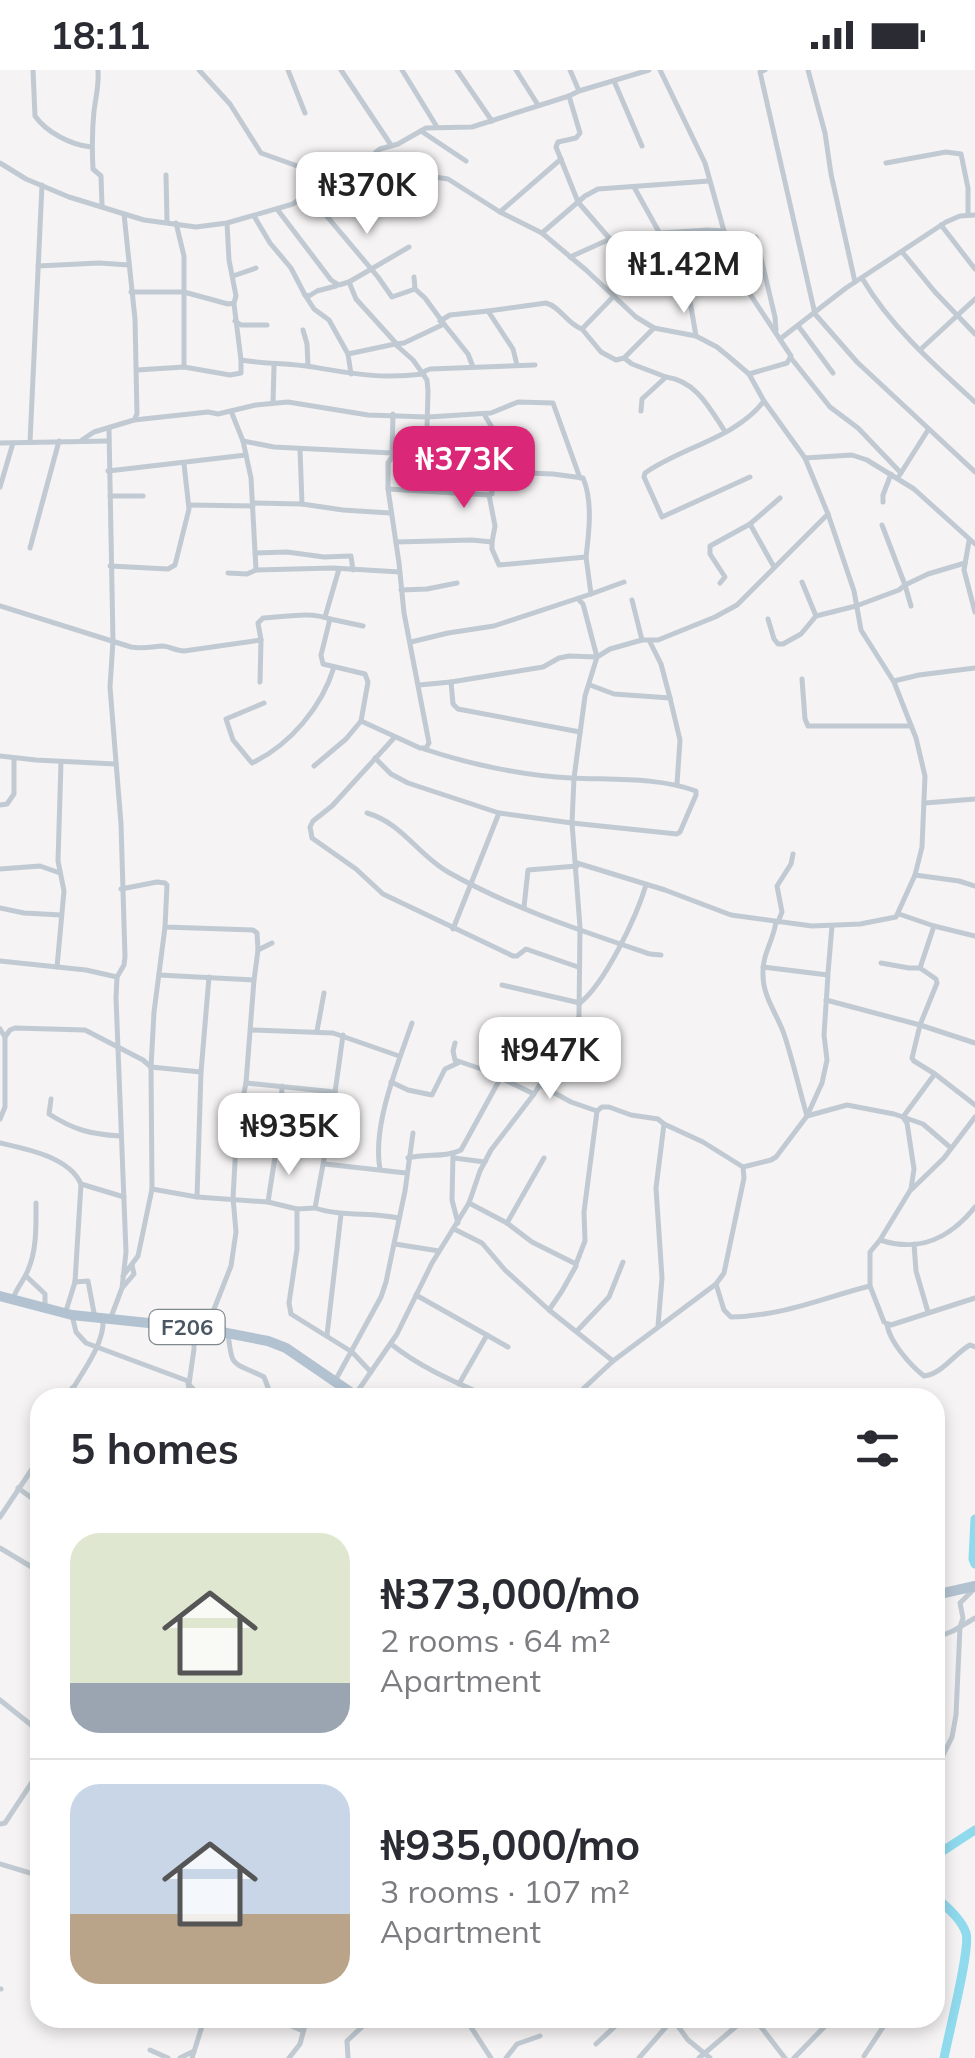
<!DOCTYPE html>
<html lang="en">
<head>
<meta charset="utf-8">
<style>
	:root { --surface:#fff; --page:#f2f2f3; --text:#2b2b33; --muted:#7c7c81; --line:#e1e1e2; --accent:#db2777 }
	body { margin:0; font-family:Mulish,sans-serif; background:var(--page); color:var(--text); height:100vh; display:flex; flex-direction:column; font-size:38px; white-space:nowrap }
	* { box-sizing:border-box; margin:0 }
	p { font-size:32px; color:var(--muted) }
	.icon { flex:none; width:55px; height:55px; fill:none; stroke:currentColor; stroke-width:2; stroke-linecap:round; stroke-linejoin:round }
	.map { position:relative; flex:1; overflow:hidden }
	.panel { position:absolute; left:30px; top:1318px; width:915px; height:640px; display:flex; flex-direction:column; background:var(--surface); border-radius:30px; box-shadow:0 5px 15px #0003 }
	.panel>* { flex:none }
	.price { position:absolute; translate:-50% -85px; padding:0 22px; border-radius:20px; background:#fff; color:#222; font-size:32px; line-height:65px; filter:drop-shadow(0 2px 5px #0008) }
	.price::after { content:''; position:absolute; left:50%; top:60px; width:30px; height:22px; margin-left:-15px; background:inherit; clip-path:polygon(0 0,100% 0,50% 100%) }
	.price.active { background:var(--accent); color:#fff }
	ul { padding:0; list-style:none }
	li { display:flex; align-items:center; gap:30px; height:250px; padding:0 40px }
	li+li { border-top:2px solid var(--line) }
	li span { display:grid; place-items:center; flex:none; width:280px; height:200px; border-radius:30px; color:#555 }
	li>.icon { margin-inline-start:auto }
	span .icon { width:120px; height:120px; fill:#fffc; stroke-width:1 }
	li b { font-size:42px }
	h2 { display:flex; justify-content:space-between; align-items:center; height:120px; padding:0 40px; font-size:42px }
	.status { display:flex; justify-content:space-between; align-items:center; height:70px; padding:0 50px; background:var(--surface); direction:ltr }
	.status svg { height:28px; fill:currentColor }
	.map>svg:first-child { display:block }
	.lines { fill:none; stroke-linecap:round; stroke-linejoin:round }
	.river { stroke:#90daee; stroke-width:9 }
	.street { stroke:#c1cad2; stroke-width:5 }
	.primary { stroke:#b3c2d1; stroke-width:10 }
	.labels { text-anchor:middle; stroke-width:9; stroke-linejoin:round; paint-order:stroke }
	.shield { fill:#fff; stroke:#808990; stroke-width:2.5 }
	.shield-label { font-size:22px; font-weight:bold; fill:#4a5661 }
</style>
</head>
<body>
<div class="status"><b>18:11</b><svg viewBox="0 0 49 12"><path d="M0 12V9h3v3zM5 12V6h3v6zM10 12V3h3v9zM15 12V0h3v12zM26 1h20v11H26zM47 4h2v5h-2z"/></svg></div>
<div class="map">
<svg width="975" height="1988" viewBox="0 0 975 1988">
	<rect width="100%" height="100%" fill="#f5f3f3"/>
	<g class="lines">
		<!-- river -->
		<g class="river">
			<path d="M975,1449L973,1489L975,1494"/>
			<path d="M935,1786L975,1760"/>
			<path d="M935,1826C945,1836 961,1848 966,1863C971,1878 948,1966 944,1988"/>
		</g>
		<!-- street -->
		<g class="street">
			<path d="M33,0L35,46C46,62 71,75 91,77"/>
			<path d="M98,0C99,17 96,25 94,41C92,60 92,80 93,99L101,106L102,136"/>
			<path d="M199,0L230,34L261,83L328,107"/>
			<path d="M288,0L305,43"/>
			<path d="M341,0L391,75"/>
			<path d="M402,0L437,57"/>
			<path d="M457,0L492,51"/>
			<path d="M516,0L538,35"/>
			<path d="M660,0L705,93L724,161"/>
			<path d="M765,0L760,2L815,244L857,292L975,402"/>
			<path d="M808,0L825,63L831,104L855,212"/>
			<path d="M614,11L642,76"/>
			<path d="M579,21L649,0"/>
			<path d="M569,26L580,63L576,68L558,72L556,77L578,132L610,169"/>
			<path d="M421,61L466,91"/>
			<path d="M0,93L26,109L69,127L144,150L196,157L227,153L293,134L328,107L368,97L448,109L500,142L542,163L586,200L636,247L654,258L696,266L717,277L728,286L749,304L764,331L805,388L828,444L854,521L861,560L894,612L916,668L925,706L922,777L915,805L896,847L860,854L812,856L731,845L665,820L577,793"/>
			<path d="M886,93L946,82L961,84L968,118V143"/>
			<path d="M368,97L376,82L380,79L398,74L426,58L472,57L569,26L579,21L570,0"/>
			<path d="M166,105L167,151"/>
			<path d="M634,117L659,162"/>
			<path d="M309,125L378,207L392,227L415,219"/>
			<path d="M277,139L331,210L339,215L349,212L356,229L395,272V274L348,284L351,304"/>
			<path d="M500,142L561,89"/>
			<path d="M254,146L270,173L291,198L305,225L309,226L317,221L336,216"/>
			<path d="M176,153L184,186V297"/>
			<path d="M941,155L975,199"/>
			<path d="M542,163L585,126L598,119L709,111"/>
			<path d="M624,167L663,207L689,225L696,266"/>
			<path d="M756,167L775,247L776,260"/>
			<path d="M903,183L935,222L975,264"/>
			<path d="M570,187L610,169L660,163L707,160L724,161L738,206L791,286L787,293L749,304"/>
			<path d="M38,196L99,193L129,195"/>
			<path d="M233,206L256,198"/>
			<path d="M414,207L415,219L425,228L444,254L404,273L395,274L413,290L423,304L425,301L430,299L535,295"/>
			<path d="M862,208C890,256 934,295 975,332"/>
			<path d="M349,212L409,177"/>
			<path d="M131,222H184L228,234L234,233L236,226L229,190L227,153"/>
			<path d="M305,225L314,239L329,250L348,284"/>
			<path d="M234,234L241,290"/>
			<path d="M488,241L546,233C561,237 567,254 582,259L613,227"/>
			<path d="M235,251L241,255H267"/>
			<path d="M440,251L450,245L488,241L513,279L517,295"/>
			<path d="M444,254L468,284L473,297"/>
			<path d="M799,257L833,303"/>
			<path d="M582,259L601,282L616,290L624,288L632,294L666,307L642,329L641,341"/>
			<path d="M303,260L307,274L308,296"/>
			<path d="M780,269L846,218L946,152L960,146L975,145"/>
			<path d="M920,280L975,229"/>
			<path d="M624,288L654,258"/>
			<path d="M791,288L830,337L858,358L901,403"/>
			<path d="M137,300L184,297L230,305L241,303V290C265,294 289,293 313,297C354,304 381,309 423,304L427,310L428,321L426,395"/>
			<path d="M666,307C696,311 709,337 724,360"/>
			<path d="M273,333L274,296"/>
			<path d="M393,344L392,383L397,391L451,400L553,404L583,408C593,431 589,463 586,487"/>
			<path d="M484,344L511,389V402"/>
			<path d="M134,350L208,342L218,344L256,335L288,332L368,345L428,347L491,343L518,332L553,333L580,408"/>
			<path d="M109,359L113,571L110,617L121,754L125,887L124,895L117,907L116,928L126,1182L122,1218L111,1247"/>
			<path d="M82,370L94,362L134,350L137,344L135,249L124,144"/>
			<path d="M243,371L274,377L392,383"/>
			<path d="M30,372L42,115"/>
			<path d="M0,373L109,371"/>
			<path d="M300,379L302,434"/>
			<path d="M805,388L852,385L867,390L914,419L975,474"/>
			<path d="M108,401L246,385"/>
			<path d="M899,406L928,360"/>
			<path d="M750,407L662,447L644,407L645,403C682,377 736,368 764,331"/>
			<path d="M0,417L13,373"/>
			<path d="M388,419L489,425L492,424L491,403"/>
			<path d="M110,426H143"/>
			<path d="M883,432V425L891,404"/>
			<path d="M254,433L302,434L343,440L390,443"/>
			<path d="M189,435L253,436"/>
			<path d="M969,471L964,500L975,542"/>
			<path d="M396,472L472,470L492,472L495,456L489,425"/>
			<path d="M30,478L59,371"/>
			<path d="M255,483L287,482L324,487L351,486L353,500"/>
			<path d="M110,496L168,499L175,495L189,439L184,394"/>
			<path d="M774,497L750,454L780,428"/>
			<path d="M256,500L333,498L400,502"/>
			<path d="M228,503L247,504L256,500L251,408L243,371L231,341"/>
			<path d="M802,512L816,546"/>
			<path d="M720,513L725,507L710,484V476L750,454"/>
			<path d="M401,520L427,519L457,513"/>
			<path d="M591,524L624,512"/>
			<path d="M0,536L131,577C142,579 151,577 162,576C170,576 175,581 184,581L261,570L258,553L263,548C286,547 309,541 330,549L321,585L323,594L365,604L368,612L361,651"/>
			<path d="M911,536L905,515L928,504L965,493"/>
			<path d="M325,547L339,499"/>
			<path d="M330,549L363,556"/>
			<path d="M768,549L774,569L778,574H783L801,564L816,546L856,536L899,520L905,515L882,455"/>
			<path d="M642,570H658L715,547L737,535L828,444"/>
			<path d="M411,572L448,563L494,556L591,524L586,487L499,495L492,479V472"/>
			<path d="M650,572L661,594L670,628"/>
			<path d="M802,609L805,649L808,656H911"/>
			<path d="M894,611L919,605L975,598"/>
			<path d="M260,612L261,570"/>
			<path d="M451,612L543,597L559,588L569,586L597,587L583,534L578,529"/>
			<path d="M419,615L451,612L453,634L458,639L580,662"/>
			<path d="M590,615L614,624L670,628L680,670L677,714"/>
			<path d="M264,633L226,649L233,670L252,693C290,675 322,637 334,597"/>
			<path d="M394,668L332,736L313,751L310,757L312,768L356,799L383,824L513,886H517L526,879L578,897"/>
			<path d="M0,686L36,690L115,694"/>
			<path d="M375,688L391,704L408,713L499,743L572,753L677,764L680,762L696,725V721C658,707 612,710 571,708C524,706 469,694 424,679"/>
			<path d="M314,696L346,669L361,651L420,678H426L429,673L404,543L399,493L388,419V393L392,387"/>
			<path d="M925,733L975,729"/>
			<path d="M0,735L7,734L14,724V688"/>
			<path d="M367,743C402,753 418,785 448,802C511,838 582,861 650,884L661,885"/>
			<path d="M0,799L40,796L60,803"/>
			<path d="M915,805L959,811L975,816"/>
			<path d="M121,819L157,812L165,813L167,815L165,857L253,860L257,863L258,880"/>
			<path d="M524,837L528,800L577,796"/>
			<path d="M0,838L24,843L61,845"/>
			<path d="M899,844L934,856L975,866"/>
			<path d="M776,852C773,872 762,884 763,905C763,927 777,944 784,964C793,991 799,1018 807,1046L847,1035L894,1044L903,1047L907,1053L914,1099L911,1119L880,1170L870,1182V1216L884,1252L891,1255L975,1228"/>
			<path d="M778,852L782,842L777,816L791,794L793,784"/>
			<path d="M453,859L499,743"/>
			<path d="M0,891L86,900L117,907"/>
			<path d="M881,893L909,898H920L936,909L937,913L920,955L912,988L914,991L935,1004L975,1035"/>
			<path d="M57,897L64,821L58,791L61,692"/>
			<path d="M920,898L934,856"/>
			<path d="M828,903L832,856"/>
			<path d="M159,905L254,910"/>
			<path d="M502,915L580,933"/>
			<path d="M826,930L920,955L975,973"/>
			<path d="M580,933C605,913 636,848 646,815"/>
			<path d="M0,959L5,967V1037L0,1049"/>
			<path d="M252,960L333,963L399,986"/>
			<path d="M317,961L324,923"/>
			<path d="M5,967L10,960L15,958L85,960L143,990L151,997L201,1002"/>
			<path d="M934,1005L903,1047L923,1054L951,1078"/>
			<path d="M501,1008L534,1024"/>
			<path d="M391,1012L408,1020L432,1025L445,999L458,993"/>
			<path d="M246,1013L335,1022"/>
			<path d="M540,1015L571,1032L597,1041L602,1037H609L631,1045L658,1049L664,1054L656,1118L662,1208L658,1256"/>
			<path d="M51,1029L49,1044C74,1060 90,1064 120,1066"/>
			<path d="M0,1073C27,1079 69,1087 81,1114L124,1127"/>
			<path d="M453,1084L452,1130L458,1153"/>
			<path d="M408,1088C426,1083 445,1088 461,1080L500,1009L493,1003L455,990L453,981L455,973"/>
			<path d="M454,1088L485,1092"/>
			<path d="M325,1094L406,1103"/>
			<path d="M743,1097L771,1090L776,1087L807,1046L822,1013L827,990L824,965L828,905L763,897"/>
			<path d="M380,1099C372,1055 398,994 412,953"/>
			<path d="M152,1119L197,1127L268,1132L297,1139L315,1138L331,1051L343,965"/>
			<path d="M912,1119L944,1088L975,1047"/>
			<path d="M197,1127L201,1002L209,907"/>
			<path d="M268,1132L281,1048L282,1016"/>
			<path d="M469,1133L507,1153L532,1172L576,1194L585,1171L584,1142L597,1041"/>
			<path d="M315,1138C342,1147 371,1142 398,1148"/>
			<path d="M297,1139V1179L289,1233L291,1244L352,1282L371,1302"/>
			<path d="M507,1153L544,1088"/>
			<path d="M454,1159L482,1173L505,1200L549,1240L613,1291"/>
			<path d="M880,1170C920,1183 950,1168 975,1137"/>
			<path d="M395,1174L439,1181"/>
			<path d="M914,1174L916,1201L928,1242"/>
			<path d="M26,1206L45,1224V1237"/>
			<path d="M123,1206L138,1186L152,1119L151,997L154,942L165,857"/>
			<path d="M75,1212L88,1211L95,1248"/>
			<path d="M716,1214L724,1240L731,1247C783,1246 822,1228 870,1216"/>
			<path d="M123,1217L134,1204L132,1195"/>
			<path d="M416,1225L508,1277"/>
			<path d="M13,1229C16,1218 24,1211 28,1200C37,1180 36,1154 36,1133"/>
			<path d="M549,1240L562,1221L576,1196"/>
			<path d="M65,1244L75,1212L81,1114"/>
			<path d="M72,1245L76,1262L86,1273L188,1311"/>
			<path d="M887,1255C890,1272 910,1295 924,1306C942,1304 954,1284 970,1275L975,1277"/>
			<path d="M207,1257L231,1196L236,1162L233,1128L237,1056L246,1013L254,910L258,880L272,873"/>
			<path d="M577,1261L609,1227L623,1192"/>
			<path d="M228,1263C232,1300 232,1291 264,1307L269,1320L268,1328"/>
			<path d="M327,1265L341,1144"/>
			<path d="M391,1274C421,1298 455,1312 491,1328"/>
			<path d="M335,1311L381,1227L386,1212L405,1121L413,1063"/>
			<path d="M188,1314L203,1328"/>
			<path d="M459,1314L487,1265"/>
			<path d="M72,1318L92,1328"/>
			<path d="M355,1325L397,1264L432,1193L469,1133L480,1101L491,1080L534,1024L573,961L579,946L580,857L572,753L574,708L585,626L597,587L610,579L642,570L632,530"/>
			<path d="M67,1328C79,1307 105,1274 103,1250"/>
			<path d="M187,1328L194,1279V1272L188,1258"/>
			<path d="M577,1328L584,1318L613,1291L716,1214L724,1203L744,1108L743,1097L703,1072L664,1054"/>
			<path d="M18,1418L40,1434"/>
			<path d="M0,1447L40,1387"/>
			<path d="M0,1478L40,1502"/>
			<path d="M935,1568L953,1561L975,1548"/>
			<path d="M0,1630L40,1662"/>
			<path d="M935,1702L952,1667L956,1645L960,1557L963,1548L960,1533L973,1520"/>
			<path d="M0,1754L5,1753L40,1700"/>
			<path d="M0,1794L40,1806"/>
			<path d="M0,1919H1"/>
			<path d="M75,1948L82,1951"/>
			<path d="M273,1948L303,1961"/>
			<path d="M355,1948L357,1951L365,1954"/>
			<path d="M465,1948L491,1988"/>
			<path d="M672,1948L688,1970L710,1988"/>
			<path d="M754,1948L785,1988"/>
			<path d="M596,1974L624,1948"/>
			<path d="M150,1980L168,1988"/>
			<path d="M864,1986L889,1948"/>
			<path d="M180,1988L194,1981"/>
			<path d="M192,1988L204,1950L202,1948"/>
			<path d="M289,1988L300,1974L307,1948"/>
			<path d="M348,1988L347,1971L365,1954L377,1948"/>
			<path d="M506,1988L517,1974L540,1966"/>
			<path d="M639,1988L673,1949"/>
			<path d="M699,1988L746,1948"/>
			<path d="M794,1988L833,1948"/>
		</g>
		<!-- primary -->
		<g class="primary">
			<path d="M0,1226L72,1245L206,1259L268,1271L286,1278L359,1328"/>
			<path d="M935,1525L975,1516"/>
		</g>
	</g>
	<g class="labels">
		<!-- shield labels -->
		<rect class="shield" x="149.5" y="1240" width="75" height="34" rx="8"/>
		<g class="shield-label">
			<text x="187" y="1265">F206</text>
		</g>
	</g>
</svg>
<b class="price" style="left:367px;top:167px">₦370K</b>
<b class="price" style="left:684px;top:246px">₦1.42M</b>
<b class="price active" style="left:464px;top:441px">₦373K</b>
<b class="price" style="left:550px;top:1032px">₦947K</b>
<b class="price" style="left:289px;top:1108px">₦935K</b>
<section class="panel">
<h2>5 homes<svg class="icon" aria-label="filters" viewBox="0 0 24 24"><path d="M4 7h16M4 17h16"/><circle cx="9" cy="7" r="2"/><circle cx="15" cy="17" r="2"/></svg></h2>
<ul>
<li><span style="background:linear-gradient(#dfe7d0 75%,#9aa5b1 0)"><svg class="icon" aria-label="home" viewBox="0 0 24 24"><path d="M3 11l9-7 9 7M6 9v11h12V9"/></svg></span><div><b>₦373,000/mo</b><p>2 rooms · 64 m²</p><p>Apartment</p></div></li>
<li><span style="background:linear-gradient(#c9d6e8 65%,#b9a48a 0)"><svg class="icon" aria-label="home" viewBox="0 0 24 24"><path d="M3 11l9-7 9 7M6 9v11h12V9"/></svg></span><div><b>₦935,000/mo</b><p>3 rooms · 107 m²</p><p>Apartment</p></div></li>
</ul>
</section>
</div>
</body>
</html>
